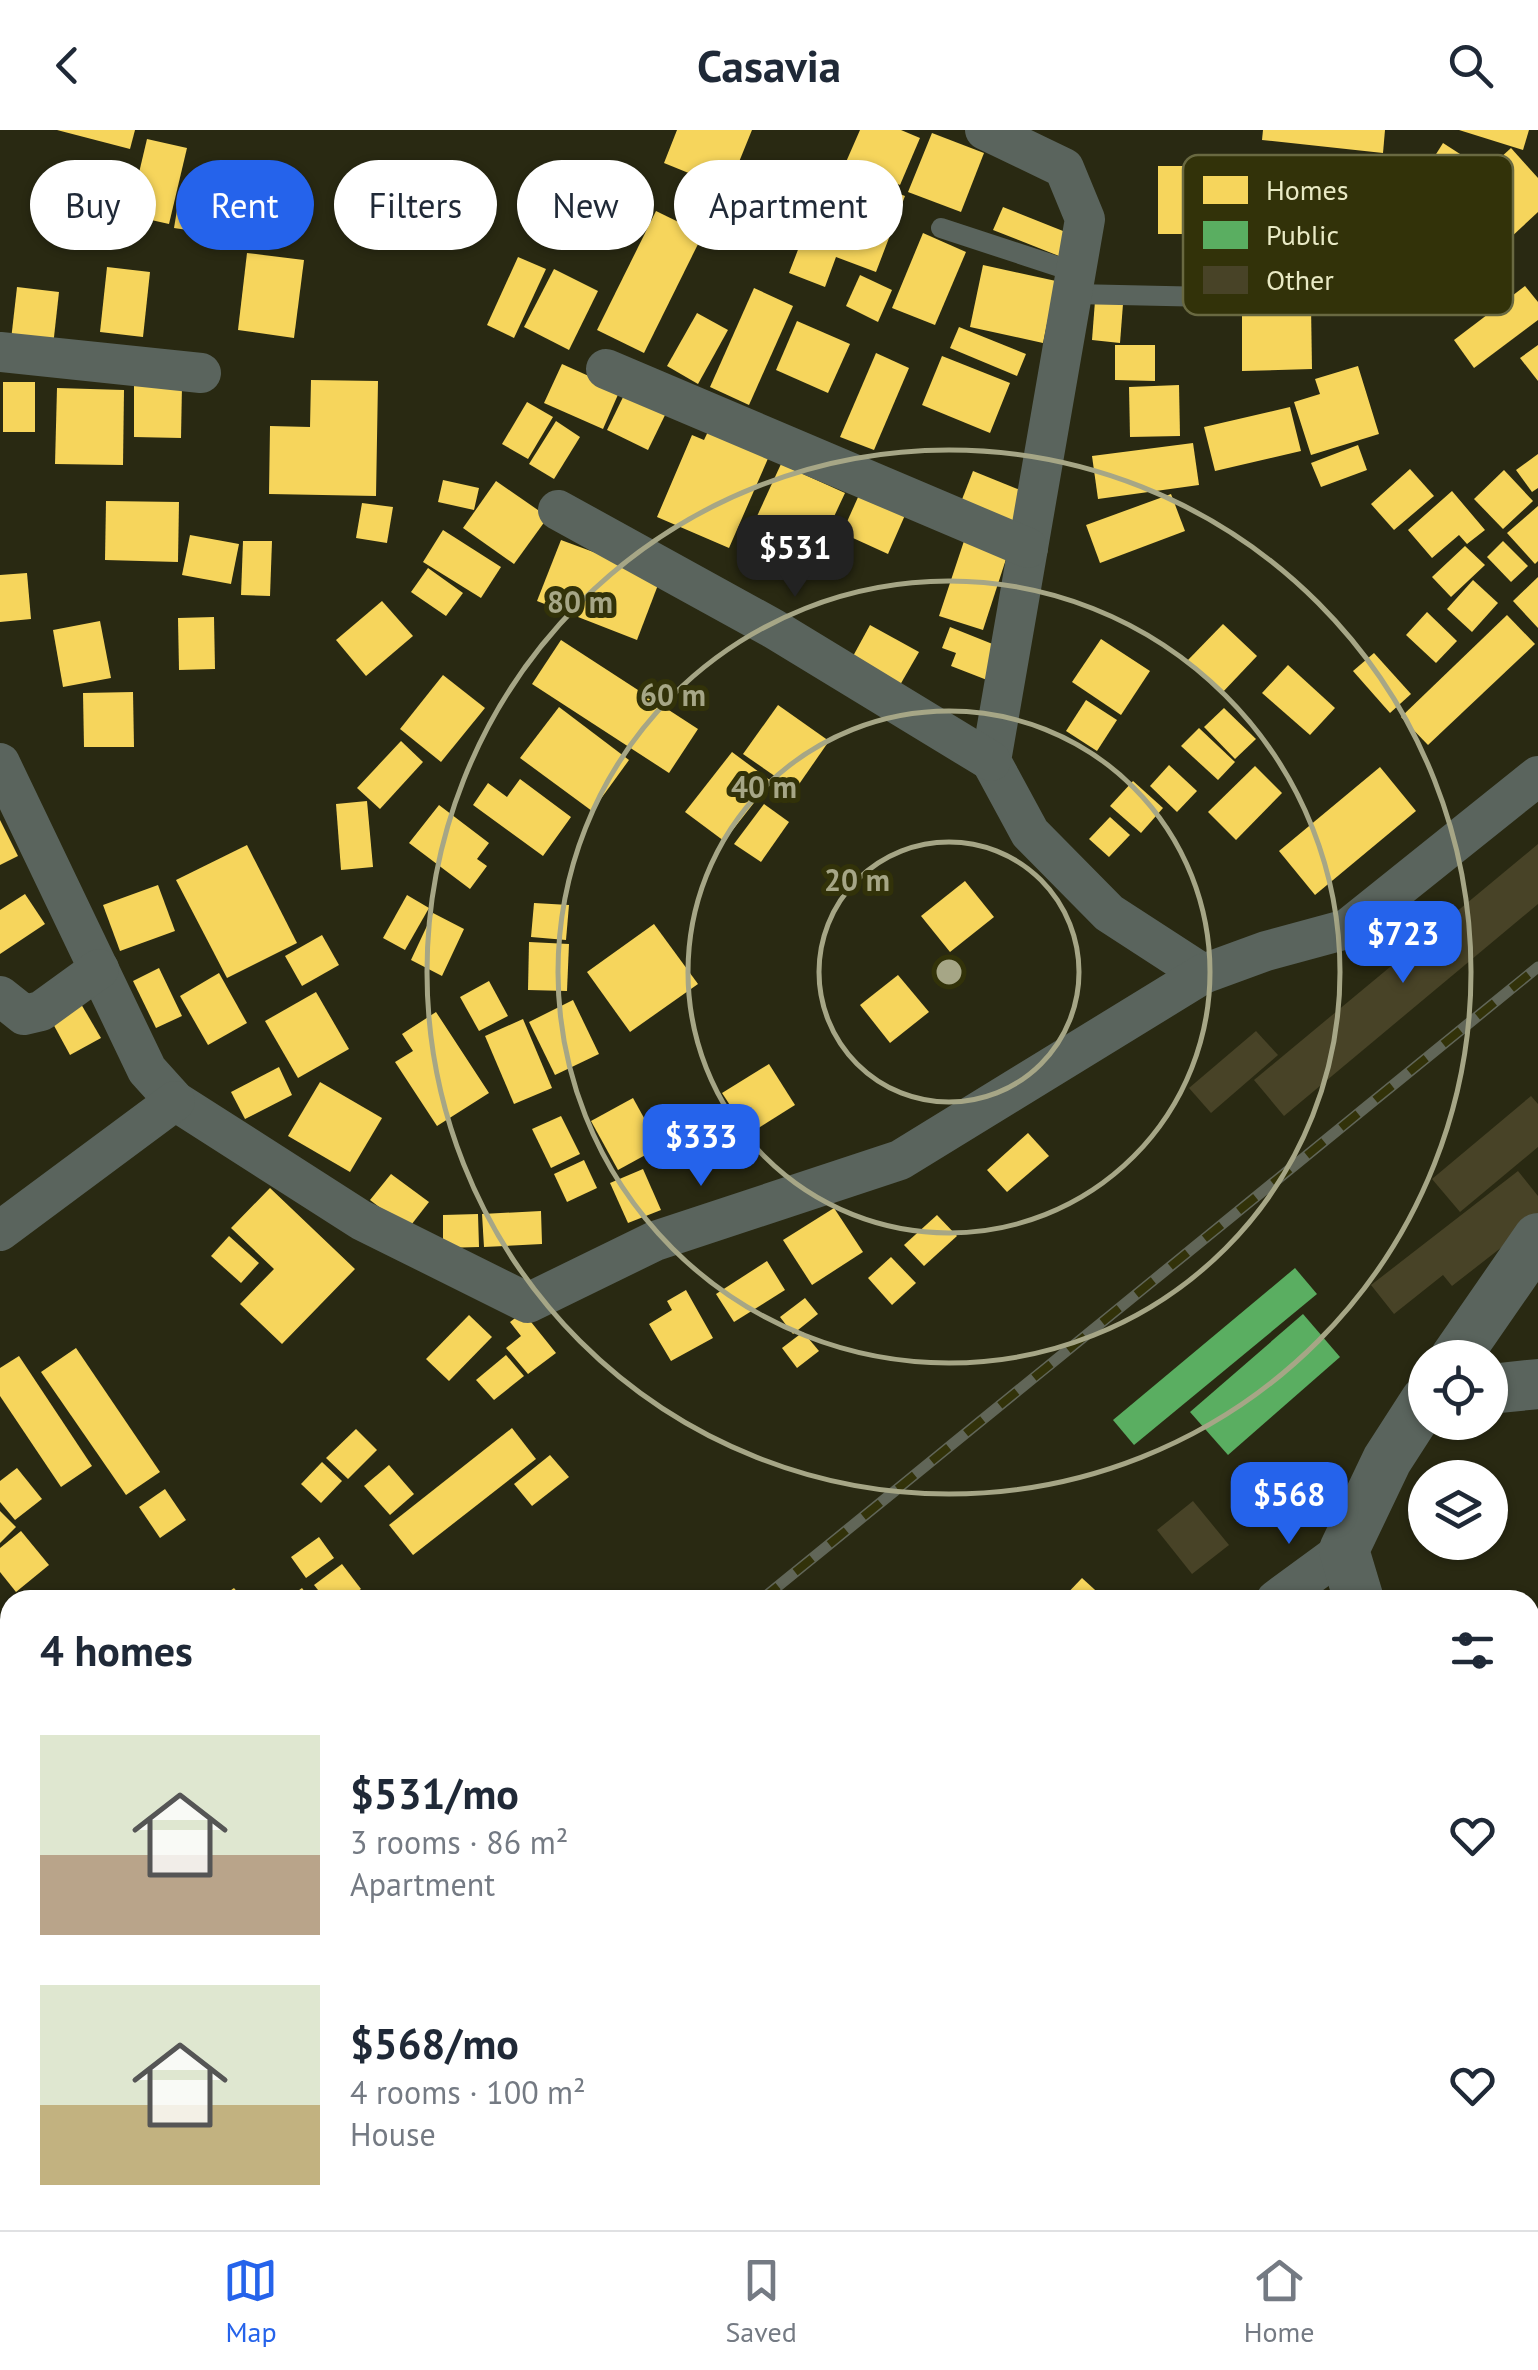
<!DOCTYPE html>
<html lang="en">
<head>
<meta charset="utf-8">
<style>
	:root { --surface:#fff; --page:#f2f2f3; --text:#1f2937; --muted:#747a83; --line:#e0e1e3; --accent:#2563eb }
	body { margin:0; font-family:"PT Sans",sans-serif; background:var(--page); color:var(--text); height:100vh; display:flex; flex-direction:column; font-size:38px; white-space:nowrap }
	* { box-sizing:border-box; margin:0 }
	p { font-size:32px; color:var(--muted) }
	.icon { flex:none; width:55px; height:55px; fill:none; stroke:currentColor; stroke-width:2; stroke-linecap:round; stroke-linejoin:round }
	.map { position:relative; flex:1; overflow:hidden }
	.drawer { position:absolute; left:0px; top:1460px; width:1540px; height:640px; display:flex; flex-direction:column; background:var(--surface); border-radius:30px 30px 0 0; box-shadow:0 2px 8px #0004 }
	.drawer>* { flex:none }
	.top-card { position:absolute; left:30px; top:30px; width:1000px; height:90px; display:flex; gap:20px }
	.fabs { position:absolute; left:1408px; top:1210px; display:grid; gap:20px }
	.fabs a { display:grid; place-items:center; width:100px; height:100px; border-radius:50%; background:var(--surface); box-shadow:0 2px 8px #0004; font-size:50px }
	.price { position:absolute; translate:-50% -85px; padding:0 22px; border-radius:20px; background:var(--accent); color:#fff; font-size:32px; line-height:65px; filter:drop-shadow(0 2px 5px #0008) }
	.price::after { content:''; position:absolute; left:50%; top:60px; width:30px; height:22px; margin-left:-15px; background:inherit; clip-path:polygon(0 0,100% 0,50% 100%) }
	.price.selected { background:#222; color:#fff }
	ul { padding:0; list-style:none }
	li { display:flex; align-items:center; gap:30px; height:250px; padding:0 40px }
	li span { display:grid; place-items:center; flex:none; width:280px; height:200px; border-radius:0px; color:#555 }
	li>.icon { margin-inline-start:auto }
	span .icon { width:120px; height:120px; fill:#fffc; stroke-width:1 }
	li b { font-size:42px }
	h2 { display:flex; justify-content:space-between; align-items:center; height:120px; padding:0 40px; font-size:42px }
	.pill { padding:0 35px; border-radius:45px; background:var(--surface); box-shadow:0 2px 8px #0004; font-size:35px; line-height:90px }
	.pill.selected { background:var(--accent); color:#fff }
	header { display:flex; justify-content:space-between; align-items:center; height:130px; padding:0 40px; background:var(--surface); font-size:45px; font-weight:800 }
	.dock { display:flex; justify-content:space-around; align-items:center; height:140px; border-top:2px solid var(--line); background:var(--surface); font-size:28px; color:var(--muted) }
	.dock a { display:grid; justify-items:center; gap:5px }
	.dock .selected { color:var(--accent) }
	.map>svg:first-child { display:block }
	.homes { fill:#f6d55c }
	.public { fill:#5aae61 }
	.building { fill:#484327 }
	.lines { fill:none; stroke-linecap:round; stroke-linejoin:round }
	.service { stroke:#5a645d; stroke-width:20 }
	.minor { stroke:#5a645d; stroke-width:40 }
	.tertiary { stroke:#5a645d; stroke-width:50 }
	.secondary { stroke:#5b655b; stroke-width:55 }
	.rail-casing { stroke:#616658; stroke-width:11 }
	.rail { stroke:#323209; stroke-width:8; stroke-dasharray:22; stroke-linecap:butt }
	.ring { fill:none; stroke:#a6a686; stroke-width:5 }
	.key { fill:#323209; stroke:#696941; stroke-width:2.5 }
	.key-label { font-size:28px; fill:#e9eac5 }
	.centre { fill:#a6a686; stroke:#323209; stroke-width:5 }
	.ring-label { font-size:30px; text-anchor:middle; font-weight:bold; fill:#a6a686; stroke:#323209; stroke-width:10; stroke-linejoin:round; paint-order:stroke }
</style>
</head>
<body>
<header><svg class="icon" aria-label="back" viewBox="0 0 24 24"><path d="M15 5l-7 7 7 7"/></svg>Casavia<svg class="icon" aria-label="search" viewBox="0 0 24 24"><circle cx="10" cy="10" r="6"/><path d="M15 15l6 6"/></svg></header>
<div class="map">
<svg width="1538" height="2100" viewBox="0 0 1538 2100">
	<rect width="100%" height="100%" fill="#292912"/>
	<!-- homes -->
	<g class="homes">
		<path d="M57,0H135L130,19Z"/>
		<path d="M677,0H752L728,59L664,33Z"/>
		<path d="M860,0H901L920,8L900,55L846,32Z"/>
		<path d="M1263,0H1385L1383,23L1262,10Z"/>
		<path d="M1459,0H1529L1523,20Z"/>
		<path d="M932,3L984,23L961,82L908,62Z"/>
		<path d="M147,9L187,18L169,94L129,85Z"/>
		<path d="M1443,13L1474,33L1448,75L1416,56Z"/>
		<path d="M1511,18L1538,48V82L1509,109L1464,61Z"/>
		<rect x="1158" y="36" width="50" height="68"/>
		<path d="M830,37L905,66L876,142L836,127L825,157L789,143Z"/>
		<path d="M546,56L567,70L544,103L523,90Z"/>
		<path d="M180,62L214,67L208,103L174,98Z"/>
		<path d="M1003,77L1068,103L1059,126L993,100Z"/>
		<path d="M656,81L703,104L644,223L597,200Z"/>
		<path d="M923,103L966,122L935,195L892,178Z"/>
		<path d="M247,123L304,130L294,208L238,200Z"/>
		<path d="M518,127L546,139L514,208L487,195Z"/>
		<path d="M983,135L1056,151L1043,213L970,197Z"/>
		<path d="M107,137L150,142L143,207L100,202Z"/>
		<path d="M554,139L598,161L569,220L524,197Z"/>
		<path d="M860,145L892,160L878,192L846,176Z"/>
		<path d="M1525,156L1538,172V190L1474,238L1454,210Z"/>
		<path d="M17,157L59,162L53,216L11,210Z"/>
		<path d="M754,158L793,176L749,275L710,257Z"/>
		<path d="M1095,171L1123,174L1120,213L1092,210Z"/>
		<path d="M1311,176L1312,239L1242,241V177Z"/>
		<path d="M697,183L728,200L698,254L667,236Z"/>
		<path d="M797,191L850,214L828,263L776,240Z"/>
		<path d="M959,197L1026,224L1017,246L950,218Z"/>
		<path d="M1115,215H1155V251L1115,250Z"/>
		<path d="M1538,215V251L1520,228Z"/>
		<path d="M876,223L909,238L874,320L840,307Z"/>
		<path d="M942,226L1010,253L990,303L922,275Z"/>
		<path d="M562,234L620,260L603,299L544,273Z"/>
		<path d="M1358,236L1379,304L1311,325L1294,272L1320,264L1315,249Z"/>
		<path d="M311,250L378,251L376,366L269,364L270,296L310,297Z"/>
		<rect x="3" y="252" width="32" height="50"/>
		<path d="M134,255H182L181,308L134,307Z"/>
		<path d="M1179,255L1180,306L1130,307L1129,257Z"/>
		<path d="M57,258L124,260L123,335L55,334Z"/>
		<path d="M626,261L667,281L648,320L607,300Z"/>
		<path d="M527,272L553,287L528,329L502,314Z"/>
		<path d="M1290,277L1301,321L1215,341L1204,297Z"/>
		<path d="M556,291L580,307L554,349L529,334Z"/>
		<path d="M713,291L773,317L729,418L657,387L692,305L704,310Z"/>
		<path d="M1193,313L1199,355L1098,369L1092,326Z"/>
		<path d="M1358,315L1367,340L1321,357L1311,333Z"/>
		<path d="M1538,324V358L1532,362L1516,340Z"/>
		<path d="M781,334L845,363L810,438L747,408Z"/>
		<path d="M1410,339L1434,366L1394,400L1371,374Z"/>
		<path d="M1504,340L1533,371L1503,399L1474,369Z"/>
		<path d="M973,341L1030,364L1018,394L961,372Z"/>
		<path d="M443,350L479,358L474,380L438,372Z"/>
		<path d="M496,351L548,387L514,434L463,398Z"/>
		<path d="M863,356L909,376L888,424L842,403Z"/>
		<path d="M1452,361L1485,400L1467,414L1459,405L1432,428L1408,400Z"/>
		<path d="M1171,364L1185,401L1100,433L1086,395Z"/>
		<path d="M106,371L179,372L178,432L105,430Z"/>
		<path d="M362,373L393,377L387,413L356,408Z"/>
		<path d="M1538,376V431L1535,434L1507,403Z"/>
		<path d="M443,400L501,437L481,468L423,432Z"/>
		<path d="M190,405L239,414L231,454L182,445Z"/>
		<path d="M561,410L661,447L637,510L537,471Z"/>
		<path d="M243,411H272L270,466L241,465Z"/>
		<path d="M964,411L1007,426L983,500L939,486Z"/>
		<path d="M1503,411L1528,436L1511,452L1487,427Z"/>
		<path d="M1465,416L1485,435L1451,467L1432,447Z"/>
		<path d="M428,438L463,463L446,486L411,462Z"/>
		<path d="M27,443L31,489L0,492V445Z"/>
		<path d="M1538,447V498L1513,471Z"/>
		<path d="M1473,450L1498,473L1472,502L1447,479Z"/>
		<path d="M382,471L413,506L366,546L336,510Z"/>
		<path d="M1427,482L1457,511L1436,533L1406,505Z"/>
		<path d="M1507,485L1535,514L1428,615L1401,587Z"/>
		<path d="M214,487L215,539L179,540L178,488Z"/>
		<path d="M100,491L111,548L63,557L53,500Z"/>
		<path d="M1223,494L1257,526L1221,564L1187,531Z"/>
		<path d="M870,495L919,522L900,555L852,528Z"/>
		<path d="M950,497L1000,517L987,550L951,536L956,523L942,518Z"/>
		<path d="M1101,509L1150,541L1121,585L1072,552Z"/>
		<path d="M561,510L698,599L669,643L532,554Z"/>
		<path d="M1374,523L1411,564L1390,583L1353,541Z"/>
		<path d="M1288,535L1335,578L1310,605L1262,563Z"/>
		<path d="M443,545L485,578L441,632L400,599Z"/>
		<path d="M133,562L134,617H84L83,563Z"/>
		<path d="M1086,570L1117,590L1097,621L1066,601Z"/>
		<path d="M778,575L829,611L795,660L743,624Z"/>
		<path d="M559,577L629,630L592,681L520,628Z"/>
		<path d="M1224,578L1256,609L1235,629L1204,597Z"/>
		<path d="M1199,598L1235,632L1218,650L1181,616Z"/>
		<path d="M401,611L423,632L380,679L357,658Z"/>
		<path d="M732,622L771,651L724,711L685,682Z"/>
		<path d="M1169,635L1197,661L1177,682L1150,656Z"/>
		<path d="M1255,636L1282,663L1236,710L1208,682Z"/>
		<path d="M1380,637L1416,681L1315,765L1279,721Z"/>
		<path d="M520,649L571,687L543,726L473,675L488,653L507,667Z"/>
		<path d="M1133,651L1163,678L1141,703L1110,676Z"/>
		<path d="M367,671L373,737L341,740L336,674Z"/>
		<path d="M764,674L789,692L761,732L734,714Z"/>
		<path d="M439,675L489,713L477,729L487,736L470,759L409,713Z"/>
		<path d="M1110,687L1130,705L1109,727L1089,709Z"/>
		<path d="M0,690L18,726L0,735Z"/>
		<path d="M247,715L297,813L227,848L176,750Z"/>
		<path d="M965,751L994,787L950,822L921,786Z"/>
		<path d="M158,755L175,801L120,821L103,775Z"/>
		<path d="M25,764L45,794L0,824V780Z"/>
		<path d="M407,765L429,778L405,820L383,808Z"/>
		<path d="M534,773L569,775L566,810L531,807Z"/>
		<path d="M433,783L464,799L442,846L411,830Z"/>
		<path d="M654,794L698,854L630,902L587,842Z"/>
		<path d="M322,805L339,835L302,856L285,826Z"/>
		<path d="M529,812L569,814L567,861L528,860Z"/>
		<path d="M159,838L182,886L156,898L133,851Z"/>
		<path d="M219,843L247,893L208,915L180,866Z"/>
		<path d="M898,845L929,882L890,913L860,875Z"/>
		<path d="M489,851L508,886L479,901L460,867Z"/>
		<path d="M316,862L349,919L298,948L265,891Z"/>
		<path d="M573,870L599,924L555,945L529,892Z"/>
		<path d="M81,874L101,908L70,925L51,890Z"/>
		<path d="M436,882L489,963L437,996L395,932L413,921L402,904Z"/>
		<path d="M523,889L552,958L514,974L485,906Z"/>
		<path d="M769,934L795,975L749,1004L722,963Z"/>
		<path d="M279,937L292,965L245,989L231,962Z"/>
		<path d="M320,952L382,988L350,1042L288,1006Z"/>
		<path d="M633,968L660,1017L618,1040L591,991Z"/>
		<path d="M561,986L580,1024L551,1038L532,999Z"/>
		<path d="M1028,1003L1049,1026L1007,1062L987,1040Z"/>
		<path d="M584,1030L597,1058L567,1072L554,1044Z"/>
		<path d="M643,1039L661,1080L628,1093L610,1053Z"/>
		<path d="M391,1044L429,1072L408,1099L370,1070Z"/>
		<path d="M270,1058L355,1139L282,1214L240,1174L274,1139L231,1098Z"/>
		<path d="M834,1078L863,1122L812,1155L783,1110Z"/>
		<path d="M541,1081L542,1114L484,1117L482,1084Z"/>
		<path d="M478,1084L479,1117L443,1118V1085Z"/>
		<path d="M937,1085L957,1106L924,1136L904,1115Z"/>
		<path d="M229,1106L259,1133L241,1153L211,1126Z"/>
		<path d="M891,1127L916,1153L892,1175L868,1148Z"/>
		<path d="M767,1131L785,1160L734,1192L716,1164Z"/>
		<path d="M686,1160L713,1208L671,1231L649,1194L672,1180L667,1171Z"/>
		<path d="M805,1168L818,1184L793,1204L780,1187Z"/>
		<path d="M523,1182L556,1223L528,1244L506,1218L521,1206L510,1192Z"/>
		<path d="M469,1185L492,1207L449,1251L426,1229Z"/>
		<path d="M803,1202L819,1221L797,1238L782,1218Z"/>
		<path d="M76,1218L160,1342L126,1365L41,1242Z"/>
		<path d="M506,1225L524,1246L494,1270L476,1250Z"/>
		<path d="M19,1226L92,1336L61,1357L0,1266V1238Z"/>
		<path d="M512,1298L536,1329L413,1425L389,1395Z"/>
		<path d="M356,1299L377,1320L348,1349L326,1328Z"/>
		<path d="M550,1325L569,1347L532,1376L514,1354Z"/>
		<path d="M322,1332L342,1351L321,1373L301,1354Z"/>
		<path d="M389,1335L414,1364L390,1385L364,1356Z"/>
		<path d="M17,1338L42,1369L15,1390L0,1372V1351Z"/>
		<path d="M165,1359L186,1390L160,1408L139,1377Z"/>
		<path d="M0,1381L16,1397L0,1413Z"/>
		<path d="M21,1401L49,1435L16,1462L0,1442V1418Z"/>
		<path d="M319,1407L334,1428L306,1448L291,1427Z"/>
		<path d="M342,1434L361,1459L346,1470H326L314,1455Z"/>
		<path d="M1082,1448L1106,1470H1061Z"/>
		<path d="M234,1458L244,1470H217Z"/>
		<path d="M302,1458L311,1470H285Z"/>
		<path d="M1538,1748V1776L1530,1769V1757Z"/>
		<path d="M0,1982L10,1994V1999L0,2007Z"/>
		<path d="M515,2090H558L563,2098L521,2100Z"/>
		<path d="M682,2090H726L732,2100H689Z"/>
		<path d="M1104,2090H1141L1132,2100H1114Z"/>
		<path d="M1149,2090H1181L1192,2100H1139Z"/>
	</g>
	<!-- public -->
	<g class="public">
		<path d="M1295,1138L1317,1164L1134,1315L1113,1290Z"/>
		<path d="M1303,1184L1340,1227L1228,1325L1190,1282Z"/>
	</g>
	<!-- building -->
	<g class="building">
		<path d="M1538,714V774L1284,986L1254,950Z"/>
		<path d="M1256,901L1278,925L1211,983L1189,958Z"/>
		<path d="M1531,966L1538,974V1017L1460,1082L1432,1049Z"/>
		<path d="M1518,1041L1538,1066V1089L1452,1156L1443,1145L1394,1184L1371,1155Z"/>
		<path d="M1193,1371L1229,1415L1192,1444L1157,1400Z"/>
	</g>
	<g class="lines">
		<!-- service -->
		<g class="service">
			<path d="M941,98L1078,143"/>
			<path d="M1074,164L1211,167"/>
		</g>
		<!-- minor -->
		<g class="minor">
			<path d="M985,0L1064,38L1085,89L991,631L1030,703L1109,783L1203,844"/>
			<path d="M0,222L201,243"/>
			<path d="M606,239L1028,418"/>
			<path d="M558,380L774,499L991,631"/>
			<path d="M0,633L147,940L175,971L361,1090L528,1173L655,1111L900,1030L1203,844L1266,821L1347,799L1538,646"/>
			<path d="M0,866L24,885L41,881L99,839"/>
			<path d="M0,1101L175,971"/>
			<path d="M1276,1470L1344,1420"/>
			<path d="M802,2090L809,2100"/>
		</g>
		<!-- tertiary -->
		<g class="tertiary">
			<path d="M1455,1228L1538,1108"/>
			<path d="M1490,1259L1538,1254"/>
			<path d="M1359,1470L1344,1420L1387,1330L1425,1271"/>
			<path d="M1530,1707L1538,1694"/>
			<path d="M1530,1938L1538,1947"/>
		</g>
		<!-- secondary -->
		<g class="secondary">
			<path d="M1530,2052H1538"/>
			<path d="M1395,2100L1406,2090"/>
		</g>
		<!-- rail casing -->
		<g class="rail-casing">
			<g id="rail">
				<path d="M761,1470L1538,837"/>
				<path d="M1,2100L13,2090"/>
			</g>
		</g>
		<!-- rail -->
		<use href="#rail" class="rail"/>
	</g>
	<!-- distance rings -->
	<g class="ring">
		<circle cx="949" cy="842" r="130"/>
		<circle cx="949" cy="842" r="261"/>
		<circle cx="949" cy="842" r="391"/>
		<circle cx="949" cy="842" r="522"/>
	</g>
	<!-- legend -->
	<rect x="1183" y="25" width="330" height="160" rx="15" class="key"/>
	<rect x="1203" y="46" width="45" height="28" fill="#f6d55c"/>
	<rect x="1203" y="91" width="45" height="28" fill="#5aae61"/>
	<rect x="1203" y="136" width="45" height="28" fill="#484327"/>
	<g class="key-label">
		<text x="1266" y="70">Homes</text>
		<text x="1266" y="115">Public</text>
		<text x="1266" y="160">Other</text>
	</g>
	<circle cx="949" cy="842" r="15" class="centre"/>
	<g class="ring-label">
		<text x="580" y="483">80 m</text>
		<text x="673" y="576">60 m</text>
		<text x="764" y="668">40 m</text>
		<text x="857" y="761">20 m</text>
	</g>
</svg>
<div class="fabs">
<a><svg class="icon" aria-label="locate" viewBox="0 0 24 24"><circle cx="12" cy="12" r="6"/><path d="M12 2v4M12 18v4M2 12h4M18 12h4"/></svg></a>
<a><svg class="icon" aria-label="layers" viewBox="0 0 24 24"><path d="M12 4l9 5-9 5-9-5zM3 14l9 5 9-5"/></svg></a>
</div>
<b class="price selected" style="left:795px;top:470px">$531</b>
<b class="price" style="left:1403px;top:856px">$723</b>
<b class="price" style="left:701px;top:1059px">$333</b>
<b class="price" style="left:1289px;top:1417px">$568</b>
<div class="top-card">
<a class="pill">Buy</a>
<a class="pill selected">Rent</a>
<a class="pill">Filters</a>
<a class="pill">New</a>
<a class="pill">Apartment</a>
</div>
<section class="drawer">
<h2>4 homes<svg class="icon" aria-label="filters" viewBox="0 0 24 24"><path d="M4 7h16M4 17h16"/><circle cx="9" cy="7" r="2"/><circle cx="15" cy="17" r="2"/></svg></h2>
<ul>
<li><span style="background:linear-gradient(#dfe7d0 60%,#b9a48a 0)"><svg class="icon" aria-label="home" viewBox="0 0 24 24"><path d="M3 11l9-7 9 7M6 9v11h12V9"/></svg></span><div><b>$531/mo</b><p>3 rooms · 86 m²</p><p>Apartment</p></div><svg class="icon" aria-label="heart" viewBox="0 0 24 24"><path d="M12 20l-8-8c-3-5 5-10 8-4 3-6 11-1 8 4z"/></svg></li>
<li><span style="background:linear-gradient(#dfe7d0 60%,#c2b280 0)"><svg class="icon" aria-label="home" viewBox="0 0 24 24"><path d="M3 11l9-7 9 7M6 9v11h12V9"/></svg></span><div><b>$568/mo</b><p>4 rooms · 100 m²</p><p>House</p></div><svg class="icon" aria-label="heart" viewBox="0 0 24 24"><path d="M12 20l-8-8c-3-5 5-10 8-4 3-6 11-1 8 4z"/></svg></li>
</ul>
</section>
</div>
<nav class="dock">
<a class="selected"><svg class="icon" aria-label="map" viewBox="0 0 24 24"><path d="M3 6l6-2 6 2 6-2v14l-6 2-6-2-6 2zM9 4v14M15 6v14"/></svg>Map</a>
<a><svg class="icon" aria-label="saved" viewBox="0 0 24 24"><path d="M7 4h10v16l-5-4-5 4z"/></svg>Saved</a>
<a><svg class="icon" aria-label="home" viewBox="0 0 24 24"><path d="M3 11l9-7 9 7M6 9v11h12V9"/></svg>Home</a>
</nav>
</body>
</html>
